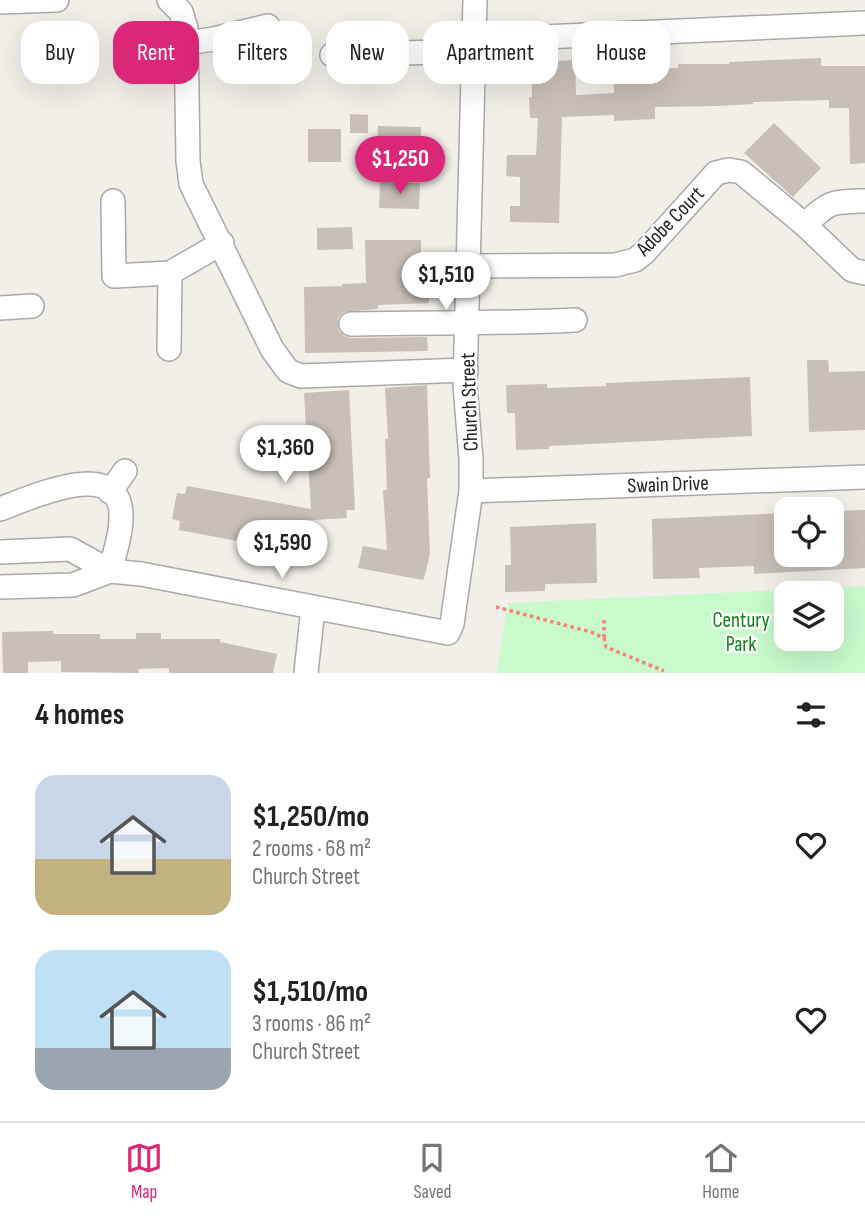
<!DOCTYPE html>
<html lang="en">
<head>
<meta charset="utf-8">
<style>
	:root { --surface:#fff; --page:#f6f6f6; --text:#202124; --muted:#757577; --line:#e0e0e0; --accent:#db2777 }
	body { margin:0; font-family:"Sofia Sans Condensed",sans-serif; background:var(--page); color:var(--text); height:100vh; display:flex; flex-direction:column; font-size:26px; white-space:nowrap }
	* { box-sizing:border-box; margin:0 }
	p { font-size:23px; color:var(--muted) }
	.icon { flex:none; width:38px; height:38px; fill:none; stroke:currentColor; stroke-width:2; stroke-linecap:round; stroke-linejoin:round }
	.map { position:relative; height:673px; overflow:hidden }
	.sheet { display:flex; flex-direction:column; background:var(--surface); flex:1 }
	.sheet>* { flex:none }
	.top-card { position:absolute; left:21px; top:21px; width:824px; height:63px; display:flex; gap:14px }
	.controls { position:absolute; left:774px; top:497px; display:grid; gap:14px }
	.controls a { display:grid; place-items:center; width:70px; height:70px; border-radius:14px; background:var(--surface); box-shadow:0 7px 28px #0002; font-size:35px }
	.price { position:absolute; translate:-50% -60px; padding:0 16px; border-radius:24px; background:#fff; color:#222; font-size:23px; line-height:46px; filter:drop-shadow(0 2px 4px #0008) }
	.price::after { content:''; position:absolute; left:50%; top:42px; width:21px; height:16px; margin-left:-10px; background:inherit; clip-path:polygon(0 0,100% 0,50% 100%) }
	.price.active { background:var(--accent); color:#fff }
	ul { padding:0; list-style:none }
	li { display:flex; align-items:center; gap:21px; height:175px; padding:0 35px }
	li span { display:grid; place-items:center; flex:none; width:196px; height:140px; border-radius:21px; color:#555 }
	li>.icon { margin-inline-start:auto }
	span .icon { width:84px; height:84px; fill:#fffc; stroke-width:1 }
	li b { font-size:30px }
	h2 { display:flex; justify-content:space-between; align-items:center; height:84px; padding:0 35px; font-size:30px }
	.pill { padding:0 24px; border-radius:21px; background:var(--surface); box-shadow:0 7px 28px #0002; font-size:24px; line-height:63px }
	.pill.active { background:var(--accent); color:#fff }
	.menu { display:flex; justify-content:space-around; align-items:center; height:98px; border-top:2px solid var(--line); background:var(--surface); font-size:19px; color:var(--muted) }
	.menu a { display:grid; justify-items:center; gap:4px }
	.menu .active { color:var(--accent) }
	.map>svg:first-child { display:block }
	.park { fill:#c8facc; fill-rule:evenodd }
	.building { fill:#c7bfb8 }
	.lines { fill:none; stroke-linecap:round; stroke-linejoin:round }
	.minor-casing { stroke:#a9a9a9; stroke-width:26 }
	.path { stroke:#fa8072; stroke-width:3.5; stroke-dasharray:3.5 3.5; stroke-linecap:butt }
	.minor { stroke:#fff; stroke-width:23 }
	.labels { text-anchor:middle; stroke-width:5; stroke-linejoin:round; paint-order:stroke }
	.street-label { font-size:21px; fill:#222; stroke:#fff }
	.park-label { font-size:21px; fill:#0c8416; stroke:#fff }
</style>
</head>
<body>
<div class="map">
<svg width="865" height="673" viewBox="0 0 865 673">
	<rect width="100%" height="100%" fill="#f2efe9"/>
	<!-- park -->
	<path class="park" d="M865,586V673H497L508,603ZM786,593H831V639H786Z"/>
	<!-- building -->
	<g class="building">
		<path d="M821,58V66H865V163L850,164L849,108H829V100L752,102L754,104L719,106L655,107V119L614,121V115L562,117L559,223L510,222V206H520V177L506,176L507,155H536L538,118H530L529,97H532L531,62L575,60L576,95L614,93L613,70L678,68V64H729V62Z"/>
		<path d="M350,114L368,115V133H350Z"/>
		<path d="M774,123L821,168L793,197L744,153Z"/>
		<path d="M378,126L421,127L420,149H377Z"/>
		<rect x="308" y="129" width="33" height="33"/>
		<path d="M380,182L420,183L419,209L379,208Z"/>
		<path d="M352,227L353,249L317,250V228Z"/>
		<path d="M365,240H421V280H428L429,303L378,305V309L344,312L338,318L339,331L344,336L351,338L427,337L428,351L305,353L304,287L342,286V284L366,283Z"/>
		<path d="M807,360H828L829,372L865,371V430L809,432Z"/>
		<path d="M750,377L752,436L549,446V449L516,450L515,413H507L506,385L547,384V388L606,386V383Z"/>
		<path d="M427,385L430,478H427L430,553L425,575L423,580L358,568L363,546L387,550L383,490H387L385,439H388L385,388Z"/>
		<path d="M349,390L355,510H346L347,518L262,523V530L299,536L296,552L179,530L180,521L172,519L177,493L185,494L187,486L311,509L304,393Z"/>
		<path d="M865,510V568L754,574V566L699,568L700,578L653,579L652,519L786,513V555H831V511Z"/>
		<path d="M596,523L597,583L545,584V591L505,592V565H511L510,527Z"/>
		<path d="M53,631V634H100V639H136V633H161V639H220V642L277,654L273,673H169V668L138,669L139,673L61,672V661L28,662V673H3L2,632Z"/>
	</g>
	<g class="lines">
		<!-- minor casing -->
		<g class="minor-casing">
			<g id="minor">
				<path d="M169,0L181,12L186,28L188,161L191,184L272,349L288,371L301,376L466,370"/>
				<path d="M0,2L57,0"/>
				<path d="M473,40L865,23"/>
				<path d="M187,43L214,39L268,26"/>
				<path d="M332,55L473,51"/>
				<path d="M113,201L114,276L170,273L222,243"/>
				<path d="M865,201C830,202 830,201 805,225L852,270L865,273"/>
				<path d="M470,266L615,265L635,260L644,253L716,173L729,170L741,172L805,225"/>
				<path d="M0,308L32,306"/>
				<path d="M351,324C426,322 500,324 575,320"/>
				<path d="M169,349L170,273"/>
				<path d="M471,491L865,477"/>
				<path d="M110,492L125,471"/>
				<path d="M0,509C30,498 123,454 121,518C121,536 114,555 110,571"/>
				<path d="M0,552L70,549L110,571"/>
				<path d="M0,587L73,585L110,571L141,574L448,633L452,624L471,491V459L465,385L475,0"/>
				<path d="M306,673L313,608"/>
			</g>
		</g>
		<!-- path -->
		<g class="path">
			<path d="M496,607L591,632L604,638L606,647L664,671"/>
			<path d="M604,620V638"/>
		</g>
		<!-- minor -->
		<use href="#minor" class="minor"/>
	</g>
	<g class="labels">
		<!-- street labels -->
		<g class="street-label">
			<text transform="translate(670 221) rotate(-46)" y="7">Adobe Court</text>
			<text transform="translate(469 402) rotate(-92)" y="7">Church Street</text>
			<text transform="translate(668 484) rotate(-2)" y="7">Swain Drive</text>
		</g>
		<!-- park labels -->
		<g class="park-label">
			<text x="741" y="627">Century<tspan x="741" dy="24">Park</tspan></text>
		</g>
	</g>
</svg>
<div class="controls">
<a><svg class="icon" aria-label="locate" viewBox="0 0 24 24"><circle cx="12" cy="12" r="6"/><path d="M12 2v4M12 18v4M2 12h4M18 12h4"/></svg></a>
<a><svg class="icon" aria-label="layers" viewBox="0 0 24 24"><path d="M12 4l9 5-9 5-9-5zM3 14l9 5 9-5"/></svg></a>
</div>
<b class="price active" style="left:400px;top:196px">$1,250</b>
<b class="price" style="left:446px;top:312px">$1,510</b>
<b class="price" style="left:285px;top:485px">$1,360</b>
<b class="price" style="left:282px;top:580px">$1,590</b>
<div class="top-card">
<a class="pill">Buy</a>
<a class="pill active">Rent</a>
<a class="pill">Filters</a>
<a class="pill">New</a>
<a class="pill">Apartment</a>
<a class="pill">House</a>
</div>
</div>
<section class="sheet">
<h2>4 homes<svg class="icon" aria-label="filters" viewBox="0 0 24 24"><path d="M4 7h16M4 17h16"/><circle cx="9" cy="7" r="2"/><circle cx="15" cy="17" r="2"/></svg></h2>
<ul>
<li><span style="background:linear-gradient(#c9d6e8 60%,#c2b280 0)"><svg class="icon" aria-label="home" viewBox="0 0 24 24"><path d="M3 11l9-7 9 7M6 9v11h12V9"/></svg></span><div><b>$1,250/mo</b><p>2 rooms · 68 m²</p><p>Church Street</p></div><svg class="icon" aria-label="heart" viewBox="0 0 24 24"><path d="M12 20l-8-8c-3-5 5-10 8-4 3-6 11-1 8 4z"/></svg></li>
<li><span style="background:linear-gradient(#bfe0f5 70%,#9aa5b1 0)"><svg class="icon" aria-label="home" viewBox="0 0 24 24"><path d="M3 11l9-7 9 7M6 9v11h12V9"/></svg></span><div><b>$1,510/mo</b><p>3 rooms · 86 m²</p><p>Church Street</p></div><svg class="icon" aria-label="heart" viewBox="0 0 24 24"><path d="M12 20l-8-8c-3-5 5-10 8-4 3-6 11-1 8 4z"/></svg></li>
</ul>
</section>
<nav class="menu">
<a class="active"><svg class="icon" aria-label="map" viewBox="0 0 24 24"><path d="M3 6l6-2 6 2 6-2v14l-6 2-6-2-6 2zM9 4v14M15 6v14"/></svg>Map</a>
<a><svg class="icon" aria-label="saved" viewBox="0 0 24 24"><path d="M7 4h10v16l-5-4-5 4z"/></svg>Saved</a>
<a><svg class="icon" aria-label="home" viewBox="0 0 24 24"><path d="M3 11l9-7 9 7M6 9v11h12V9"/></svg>Home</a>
</nav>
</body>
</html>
